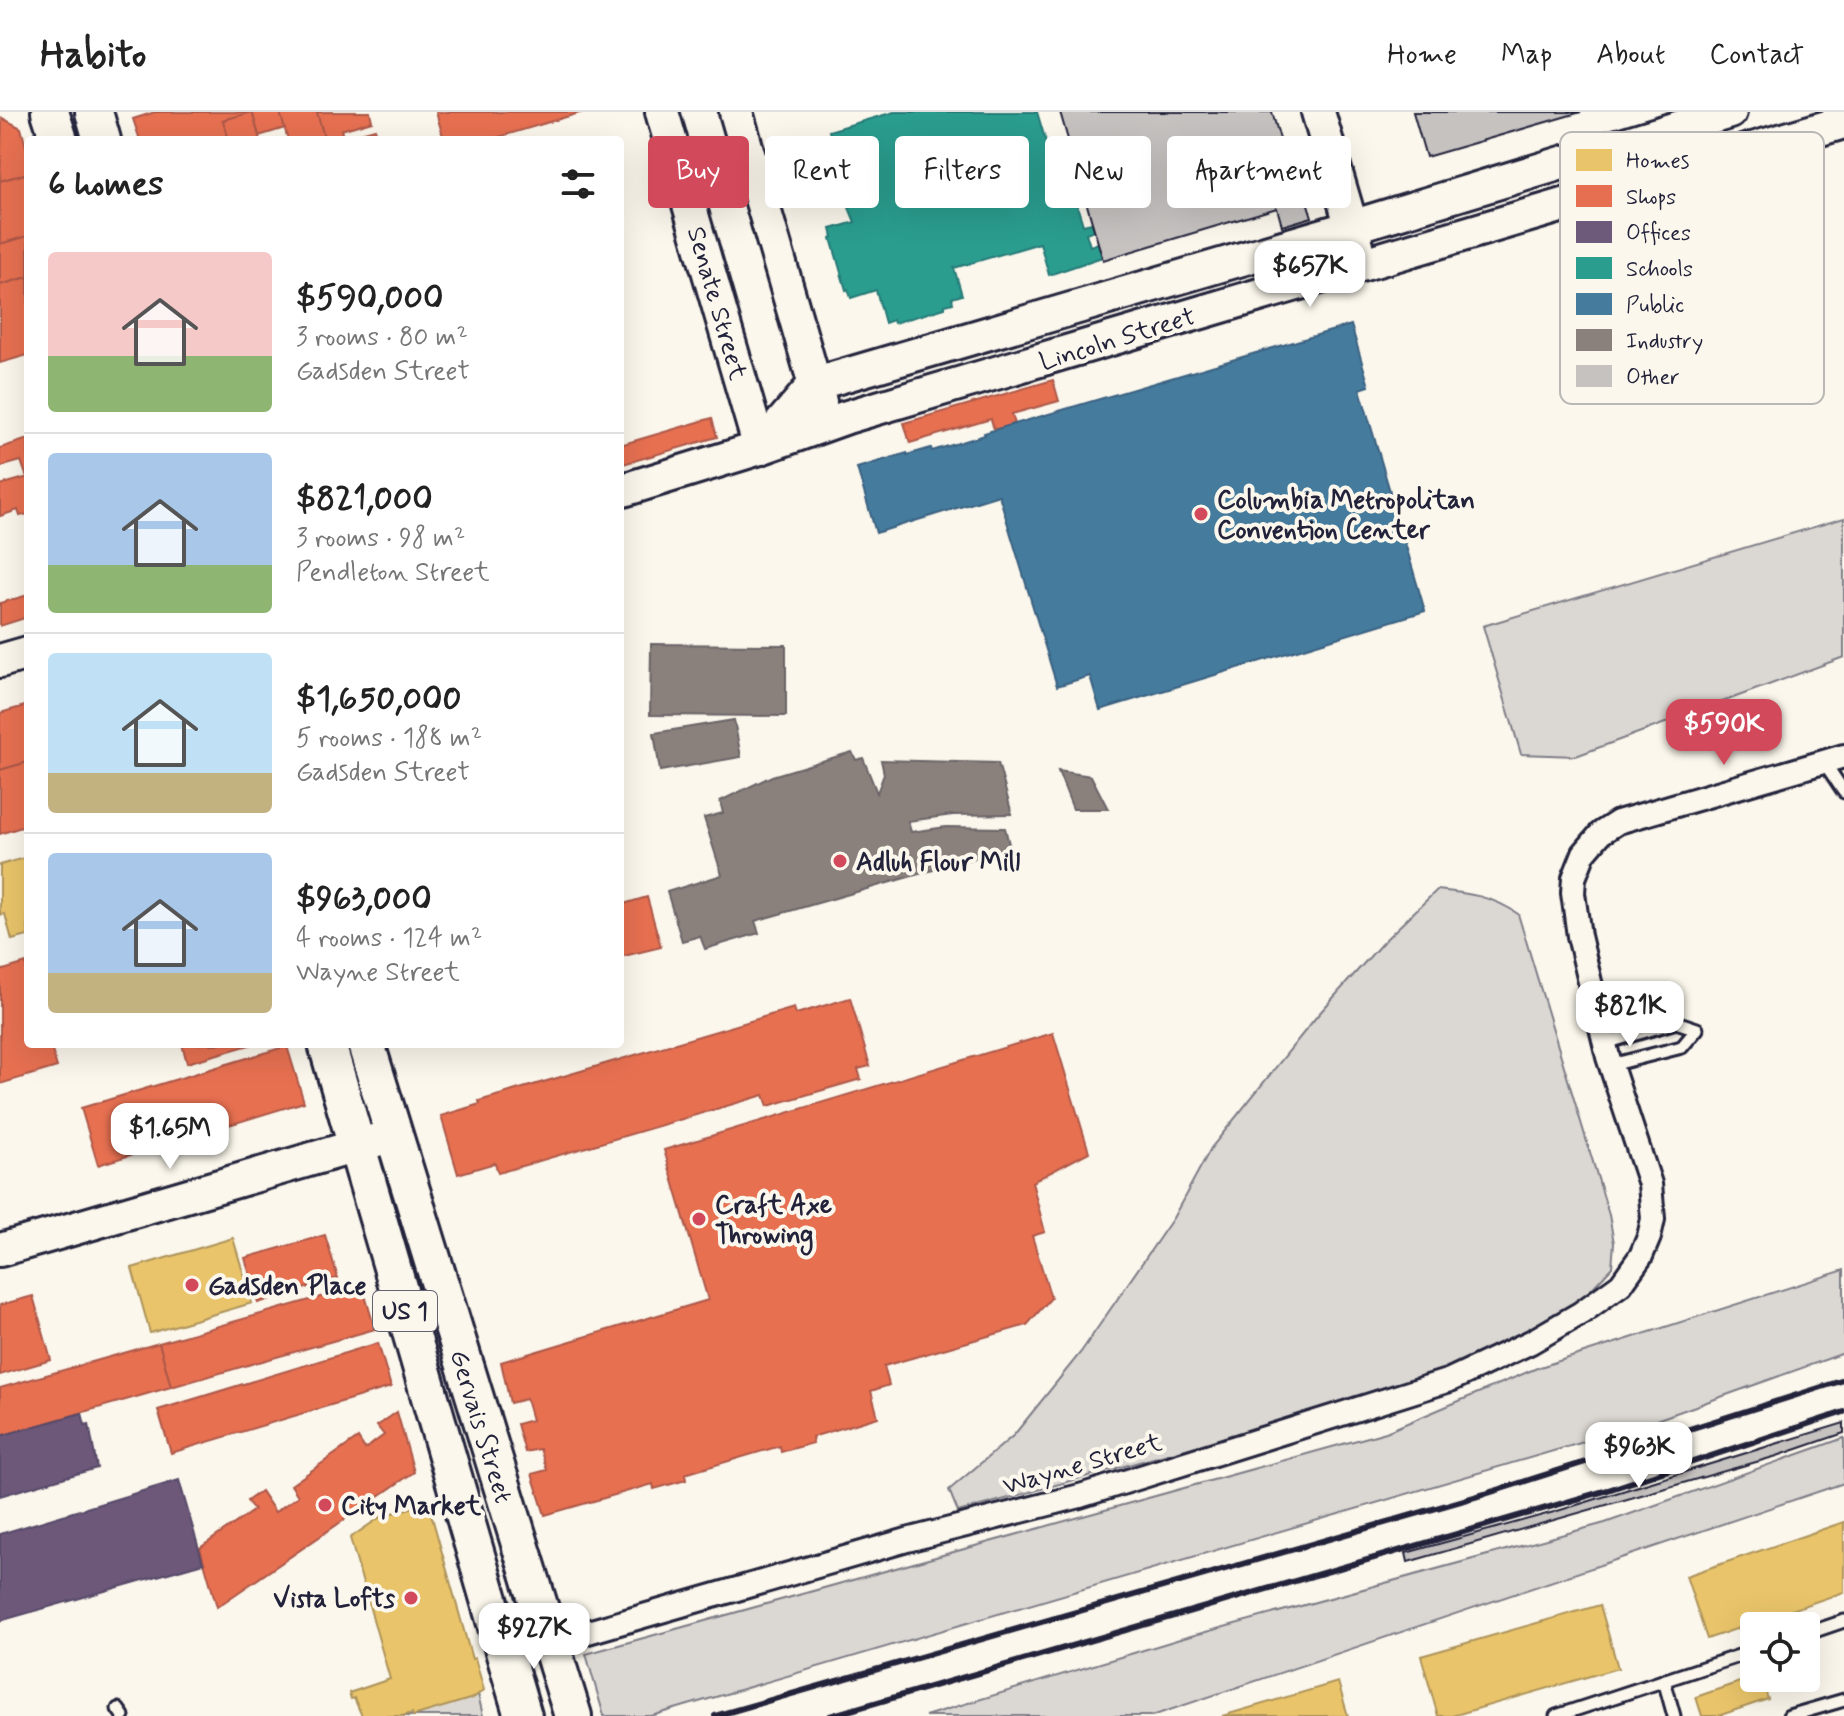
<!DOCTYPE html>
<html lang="en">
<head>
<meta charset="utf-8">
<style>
	:root { --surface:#fff; --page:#f6f6f6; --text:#222; --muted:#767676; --line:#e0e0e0; --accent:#d1495b }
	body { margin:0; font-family:Mynerve,sans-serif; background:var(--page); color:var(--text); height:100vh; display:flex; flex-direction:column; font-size:30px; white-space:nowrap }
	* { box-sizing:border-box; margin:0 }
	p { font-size:26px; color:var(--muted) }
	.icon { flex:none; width:44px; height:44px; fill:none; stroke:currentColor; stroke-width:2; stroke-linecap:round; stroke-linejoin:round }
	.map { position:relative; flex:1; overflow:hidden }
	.details { position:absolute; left:24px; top:24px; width:600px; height:912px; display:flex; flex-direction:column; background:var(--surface); border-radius:8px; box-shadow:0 8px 32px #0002 }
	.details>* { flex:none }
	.guide { position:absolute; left:648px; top:24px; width:760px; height:72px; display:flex; gap:16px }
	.fabs { position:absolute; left:1740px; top:1500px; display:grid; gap:16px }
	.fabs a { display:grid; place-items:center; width:80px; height:80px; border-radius:8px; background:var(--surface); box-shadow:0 8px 32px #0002; font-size:40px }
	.price { position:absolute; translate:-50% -68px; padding:0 18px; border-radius:16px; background:#fff; color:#222; font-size:26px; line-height:52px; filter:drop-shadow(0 2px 4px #0008) }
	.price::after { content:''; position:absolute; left:50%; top:48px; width:24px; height:18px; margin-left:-12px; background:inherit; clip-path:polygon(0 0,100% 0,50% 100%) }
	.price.on { background:var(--accent); color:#fff }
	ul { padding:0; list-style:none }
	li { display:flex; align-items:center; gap:24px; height:200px; padding:0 24px }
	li+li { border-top:2px solid var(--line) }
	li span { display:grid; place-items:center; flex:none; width:224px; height:160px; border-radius:8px; color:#555 }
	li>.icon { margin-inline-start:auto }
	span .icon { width:96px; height:96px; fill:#fffc; stroke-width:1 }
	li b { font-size:34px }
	h2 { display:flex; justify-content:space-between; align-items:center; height:96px; padding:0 24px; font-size:34px }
	.chip { padding:0 28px; border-radius:8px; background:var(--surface); box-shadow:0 8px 32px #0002; font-size:28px; line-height:72px }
	.chip.on { background:var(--accent); color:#fff }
	header { display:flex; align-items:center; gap:48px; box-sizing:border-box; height:112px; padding:0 40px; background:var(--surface); border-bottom:2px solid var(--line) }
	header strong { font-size:38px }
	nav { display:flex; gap:44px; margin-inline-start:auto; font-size:28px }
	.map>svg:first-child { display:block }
	.green { fill:#dbd8d3; stroke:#7e7d87; stroke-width:2 }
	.homes { fill:#e9c46a; stroke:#ad935c; stroke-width:2 }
	.shops { fill:#e76f51; stroke:#ac584a; stroke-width:2 }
	.offices { fill:#6d597a; stroke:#564867; stroke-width:2 }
	.schools { fill:#2a9d8f; stroke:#287876; stroke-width:2 }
	.public { fill:#457b9d; stroke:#3a6080; stroke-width:2 }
	.industry { fill:#8a817c; stroke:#6b6468; stroke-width:2 }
	.building { fill:#c6c2c0; stroke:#22223b; stroke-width:2 }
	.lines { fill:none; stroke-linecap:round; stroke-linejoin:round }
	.lane-casing { stroke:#22223b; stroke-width:17 }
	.street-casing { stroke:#22223b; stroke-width:28 }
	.secondary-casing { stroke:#22223b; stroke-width:38 }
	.primary-casing { stroke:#22223b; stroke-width:42 }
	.lane { stroke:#fbf7ec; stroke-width:11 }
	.street { stroke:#fbf7ec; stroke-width:22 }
	.secondary { stroke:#fbf7ec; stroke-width:32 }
	.primary { stroke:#fbf7ec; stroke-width:36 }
	.rail { stroke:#22223b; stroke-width:6 }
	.poi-dot { fill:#d1495b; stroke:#fbf7ec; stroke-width:3 }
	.labels { text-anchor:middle; stroke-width:8; stroke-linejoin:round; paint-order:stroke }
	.shield { fill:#fbf7ec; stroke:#636270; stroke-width:2 }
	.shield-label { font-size:24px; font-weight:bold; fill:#22223b }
	.street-label { font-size:26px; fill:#22223b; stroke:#fbf7ec }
	.poi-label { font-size:26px; font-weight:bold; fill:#22223b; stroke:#fbf7ec; text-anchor:start }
	.key { fill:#fbf7ec; stroke:#bab7b7; stroke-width:2 }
	.key-label { font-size:22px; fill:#22223b }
</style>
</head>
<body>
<header>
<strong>Habito</strong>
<nav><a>Home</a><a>Map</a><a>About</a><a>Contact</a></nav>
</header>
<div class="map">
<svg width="1844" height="1604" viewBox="0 0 1844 1604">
	<rect width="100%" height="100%" fill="#fbf7ec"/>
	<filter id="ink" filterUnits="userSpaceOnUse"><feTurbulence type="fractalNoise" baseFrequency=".0125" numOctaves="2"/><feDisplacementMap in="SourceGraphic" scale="16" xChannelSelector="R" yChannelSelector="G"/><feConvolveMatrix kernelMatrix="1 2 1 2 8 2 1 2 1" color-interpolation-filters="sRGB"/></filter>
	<g filter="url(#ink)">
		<!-- green -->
		<g class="green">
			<path d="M1844,406V545L1576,644L1521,642L1483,514Z"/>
			<path d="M1437,778C1467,781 1493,784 1518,802L1609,1103L1614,1131L1612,1155L1586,1183L1559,1205L1440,1261L1240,1322L958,1400L949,1378L1014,1323L1081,1240L1173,1106L1211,1036L1317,904L1383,830Z"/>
			<path d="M1844,1158V1241L1645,1312L651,1604H604L586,1542L1386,1320L1537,1256Z"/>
			<path d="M1844,1326V1371L1152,1604H925L1180,1527L1605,1411Z"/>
			<path d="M478,1582L483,1604H401Z"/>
		</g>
		<!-- homes -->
		<g class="homes">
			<path d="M27,745L28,824L12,828L5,802L0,803V753Z"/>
			<path d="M233,1126L252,1191L150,1221L132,1156Z"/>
			<path d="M428,1391L472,1547L475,1546L484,1578L473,1586L413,1604L412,1601L402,1604H362L354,1586L351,1587L349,1581L390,1567L350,1426L382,1404Z"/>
			<path d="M1844,1410V1480L1707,1527L1686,1464Z"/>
			<path d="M1600,1493L1618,1556L1452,1604H1438L1421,1544Z"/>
			<path d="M1754,1565L1761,1566L1768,1587L1718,1604H1702L1696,1585Z"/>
			<path d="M1338,1570L1348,1604H1222Z"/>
		</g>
		<!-- shops -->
		<g class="shops">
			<path d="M155,0H252L223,8L229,28H140L133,7Z"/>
			<path d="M252,0H280L285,16L259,24Z"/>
			<path d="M252,0L260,28H229L223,8Z"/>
			<path d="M280,0H317L325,28H288Z"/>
			<path d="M317,0H370L372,9L341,18L343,24L325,28Z"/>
			<path d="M436,0H583L489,28H444Z"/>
			<path d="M2,6L21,16L28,42V61L0,69Z"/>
			<path d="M375,17L379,28L342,26Z"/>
			<path d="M28,61V124L0,132V69Z"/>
			<path d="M28,124V165L0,173V132Z"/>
			<path d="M28,165V243L0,251V173Z"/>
			<path d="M1053,268L1059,289L1012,302L1015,312L994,318L991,307L910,331L904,311Z"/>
			<path d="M712,306L717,325L620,353V333Z"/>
			<path d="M28,327V363H26L21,349L0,355V336Z"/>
			<path d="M28,365V402L20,404L18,398L0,404V373Z"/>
			<path d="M28,483V505L0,514V491Z"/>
			<path d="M28,593V650L0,658V601Z"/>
			<path d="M28,650V713L0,722V658Z"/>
			<path d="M647,785L661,835L620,845V793Z"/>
			<path d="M26,851L28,932H50L57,955L0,972V859Z"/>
			<path d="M850,886L870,954L858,957L861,967L768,994L764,983L498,1061L495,1051L458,1062L441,1004L480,992L479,989L794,896L796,902Z"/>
			<path d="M1053,921L1089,1040L1032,1070L1045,1120L1032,1124L1051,1186L1027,1213L884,1254L889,1273L871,1279L878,1305L812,1325L813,1331L781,1340L780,1334L685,1362L686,1368L654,1377L653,1372L545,1403L532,1362L547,1358L540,1337L525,1340L517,1312L532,1308L526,1287L510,1291L501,1250L708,1188L664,1038Z"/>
			<path d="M182,932H253L187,951Z"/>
			<path d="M287,934L304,990L98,1053L81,996Z"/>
			<path d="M325,1123L338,1166L258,1191L245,1146Z"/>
			<path d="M362,1173L375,1217L171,1275L159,1231Z"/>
			<path d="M33,1184L51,1248L0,1263V1193Z"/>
			<path d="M159,1231L171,1275L0,1324V1276Z"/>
			<path d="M378,1231L391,1275L171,1341L158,1298Z"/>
			<path d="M397,1300L414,1360L217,1495L200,1436L254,1398L247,1389L261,1379L275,1400L298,1384L291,1373L358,1326L365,1337L384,1323L377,1314Z"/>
		</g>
		<!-- offices -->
		<g class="offices">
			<path d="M82,1301L85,1313L89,1312L97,1356L0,1384V1324Z"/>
			<path d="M179,1368L203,1451L0,1509V1422Z"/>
		</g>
		<!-- schools -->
		<path class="schools" d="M894,0H1037L1057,67L1068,63L1083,113L1092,111L1094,118L1086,121L1090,134L1098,131L1102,145L1049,163L1040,131L954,156L962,183L952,186L953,191L945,193V196L894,211L893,208L885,211L876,178L851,186L848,177L846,178L831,126L833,125L831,117L855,110L843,81L810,91L801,63L838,51L829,19Z"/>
		<!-- public -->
		<path class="public" d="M1351,213L1369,274L1360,277L1425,499L1100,598L1090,564L1057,574L999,383L876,421L857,356L907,341V343L931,336L932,339L985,323L984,321L994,318Z"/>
		<!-- industry -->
		<g class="industry">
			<path d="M651,532L786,533V604L650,603Z"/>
			<path d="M734,608L741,645L660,659L654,621Z"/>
			<path d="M852,640L856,648L863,646L877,681L884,662L881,648L998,651L1012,702L953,703L908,709L911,720L946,715L1005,716L1010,736L755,809L759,821L705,837L700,824L682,829L667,780L722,763L704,706L723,701L720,689L772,664Z"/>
			<path d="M1058,659L1091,664L1108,697H1073Z"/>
		</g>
		<!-- building -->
		<g class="building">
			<path d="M1060,0H1272L1298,88L1306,86L1312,105L1282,114L1277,96L1103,148Z"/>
			<path d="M1413,0H1581L1426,45Z"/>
			<path d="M1844,1311V1321L1777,1344L1408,1450L1406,1441L1554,1400Z"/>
		</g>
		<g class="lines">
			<!-- lane casing -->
			<g class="lane-casing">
				<g id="lane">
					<path d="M1824,650L1844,680"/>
					<path d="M1605,931L1676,910L1697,917L1682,935L1611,953"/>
					<path d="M1806,1522L1844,1509"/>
					<path d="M1664,1568L1674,1604"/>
					<path d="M118,1597L123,1604"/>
					<path d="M1556,1604L1754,1539"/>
					<path d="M1789,1604L1844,1588"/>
				</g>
			</g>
			<!-- street casing -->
			<g class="street-casing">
				<path id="street" d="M505,1544L907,1428L1080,1384L1450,1268L1531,1230L1581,1201L1621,1172L1641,1144L1649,1125L1653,1107L1650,1072L1608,945L1579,824L1573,781L1574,766L1584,741L1601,721L1618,710L1844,644"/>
			</g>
			<!-- secondary casing -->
			<g class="secondary-casing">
				<g id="secondary">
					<path d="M662,0L760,336"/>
					<path d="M736,0L820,290"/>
					<path d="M1318,0L1357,133"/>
					<path d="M686,80L753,58"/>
					<path d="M760,336L815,272L1351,115L1730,0"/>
					<path d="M620,379L760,336L847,305L1844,10"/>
					<path d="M0,549L28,541"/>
					<path d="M0,1138L394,1023"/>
				</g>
			</g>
			<!-- primary casing -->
			<g class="primary-casing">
				<g id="primary">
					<path d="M50,0L59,28"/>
					<path d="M94,0L102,28"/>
					<path d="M327,932L523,1604"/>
					<path d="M366,932L573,1604"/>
				</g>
			</g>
			<!-- lane -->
			<use href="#lane" class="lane"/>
			<!-- street -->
			<use href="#street" class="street"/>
			<!-- secondary -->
			<use href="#secondary" class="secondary"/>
			<!-- primary -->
			<use href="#primary" class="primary"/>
			<!-- rail -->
			<g class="rail">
				<path d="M715,1604L1485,1382L1844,1268"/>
				<path d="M830,1604L1608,1378L1844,1300"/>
			</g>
		</g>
	</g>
	<!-- markers -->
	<g class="poi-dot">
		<circle cx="1201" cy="402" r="8"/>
		<circle cx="840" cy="749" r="8"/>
		<circle cx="699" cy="1107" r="8"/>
		<circle cx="192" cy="1173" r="8"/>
		<circle cx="325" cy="1393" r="8"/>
		<circle cx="411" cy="1486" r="8"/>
	</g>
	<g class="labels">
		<!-- shield labels -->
		<rect class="shield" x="373" y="1179" width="64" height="40" rx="6"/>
		<g class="shield-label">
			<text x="405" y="1207">US 1</text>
		</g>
		<!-- street labels -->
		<g class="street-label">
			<text transform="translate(718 191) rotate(74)" y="9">Senate Street</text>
			<text transform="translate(1117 226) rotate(-17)" y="9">Lincoln Street</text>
			<text transform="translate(482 1314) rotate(73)" y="9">Gervais Street</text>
			<text transform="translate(1082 1351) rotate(-16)" y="9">Wayne Street</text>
		</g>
		<!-- poi labels -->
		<g class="poi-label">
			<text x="1217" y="396">Columbia Metropolitan<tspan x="1217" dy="30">Convention Center</tspan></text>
			<text x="856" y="758">Adluh Flour Mill</text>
			<text x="715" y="1101">Craft Axe<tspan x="715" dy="30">Throwing</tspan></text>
			<text x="208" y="1182">Gadsden Place</text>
			<text x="341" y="1402">City Market</text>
			<text x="395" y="1495" text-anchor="end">Vista Lofts</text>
		</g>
	</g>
	<!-- legend -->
	<rect x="1560" y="20" width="264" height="272" rx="12" class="key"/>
	<rect x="1576" y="37" width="36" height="22" fill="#e9c46a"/>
	<rect x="1576" y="73" width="36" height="22" fill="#e76f51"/>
	<rect x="1576" y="109" width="36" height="22" fill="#6d597a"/>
	<rect x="1576" y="145" width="36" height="22" fill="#2a9d8f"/>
	<rect x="1576" y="181" width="36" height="22" fill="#457b9d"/>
	<rect x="1576" y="217" width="36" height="22" fill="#8a817c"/>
	<rect x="1576" y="253" width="36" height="22" fill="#c6c2c0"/>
	<g class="key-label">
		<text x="1626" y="56">Homes</text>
		<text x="1626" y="92">Shops</text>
		<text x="1626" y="128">Offices</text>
		<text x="1626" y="164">Schools</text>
		<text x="1626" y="200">Public</text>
		<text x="1626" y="236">Industry</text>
		<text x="1626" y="272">Other</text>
	</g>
</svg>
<div class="fabs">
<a><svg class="icon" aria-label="locate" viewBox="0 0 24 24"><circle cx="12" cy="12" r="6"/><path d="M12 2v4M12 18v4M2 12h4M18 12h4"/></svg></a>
</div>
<b class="price" style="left:1310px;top:197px">$657K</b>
<b class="price on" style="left:1724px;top:655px">$590K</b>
<b class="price" style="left:1630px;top:937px">$821K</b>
<b class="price" style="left:170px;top:1059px">$1.65M</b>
<b class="price" style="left:1639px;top:1378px">$963K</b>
<b class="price" style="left:534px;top:1559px">$927K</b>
<div class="guide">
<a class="chip on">Buy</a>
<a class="chip">Rent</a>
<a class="chip">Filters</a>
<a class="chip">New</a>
<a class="chip">Apartment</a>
</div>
<section class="details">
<h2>6 homes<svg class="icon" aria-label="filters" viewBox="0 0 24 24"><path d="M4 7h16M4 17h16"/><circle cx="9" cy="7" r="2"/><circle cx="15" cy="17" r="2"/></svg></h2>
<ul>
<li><span style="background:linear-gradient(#f6c9c9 65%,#8fb573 0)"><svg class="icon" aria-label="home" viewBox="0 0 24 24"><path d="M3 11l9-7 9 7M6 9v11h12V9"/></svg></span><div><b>$590,000</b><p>3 rooms · 80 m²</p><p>Gadsden Street</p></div></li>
<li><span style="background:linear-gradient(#a9c7e8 70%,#8fb573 0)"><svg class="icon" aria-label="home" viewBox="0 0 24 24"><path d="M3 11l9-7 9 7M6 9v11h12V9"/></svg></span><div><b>$821,000</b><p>3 rooms · 98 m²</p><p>Pendleton Street</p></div></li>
<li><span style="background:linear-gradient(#bfe0f5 75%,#c2b280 0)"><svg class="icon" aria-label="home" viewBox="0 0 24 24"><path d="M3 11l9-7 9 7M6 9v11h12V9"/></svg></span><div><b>$1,650,000</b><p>5 rooms · 188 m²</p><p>Gadsden Street</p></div></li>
<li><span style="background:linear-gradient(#a9c7e8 75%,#c2b280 0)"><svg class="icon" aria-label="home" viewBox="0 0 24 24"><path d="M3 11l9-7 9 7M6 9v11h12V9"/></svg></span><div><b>$963,000</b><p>4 rooms · 124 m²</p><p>Wayne Street</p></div></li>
</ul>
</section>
</div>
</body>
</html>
